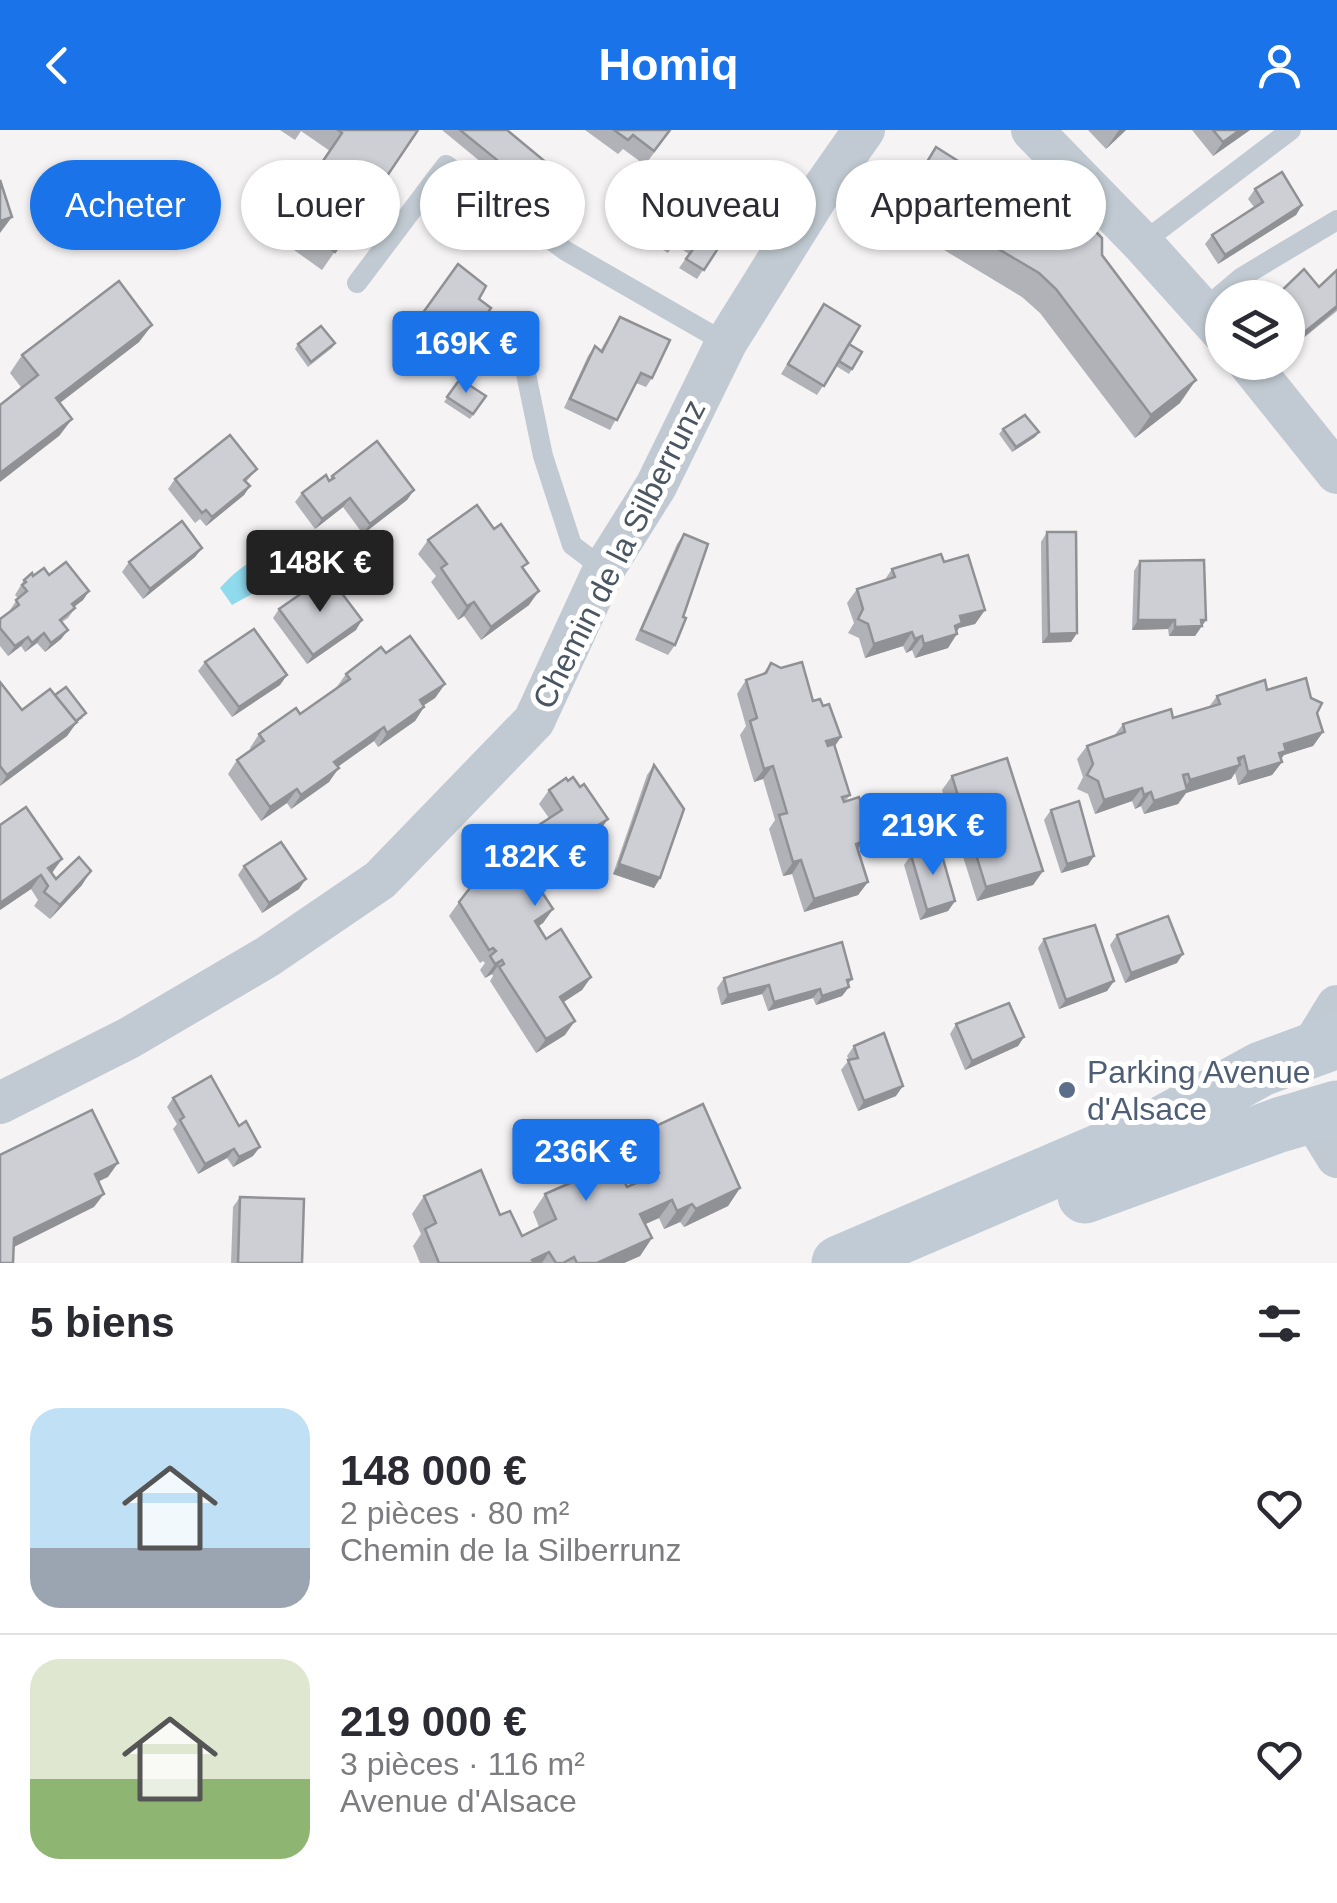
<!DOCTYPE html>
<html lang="fr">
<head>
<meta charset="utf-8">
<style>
	:root { --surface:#fff; --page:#f2f2f3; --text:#2b2b33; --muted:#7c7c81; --line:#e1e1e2; --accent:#1a73e8 }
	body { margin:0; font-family:Arial,sans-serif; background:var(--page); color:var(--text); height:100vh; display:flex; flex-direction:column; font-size:38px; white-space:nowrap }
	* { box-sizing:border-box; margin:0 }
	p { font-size:32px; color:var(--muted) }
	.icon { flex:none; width:55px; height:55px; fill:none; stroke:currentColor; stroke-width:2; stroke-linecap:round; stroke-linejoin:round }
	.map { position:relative; height:1133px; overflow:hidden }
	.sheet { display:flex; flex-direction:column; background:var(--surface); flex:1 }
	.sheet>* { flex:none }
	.top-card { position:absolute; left:30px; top:30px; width:1278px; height:90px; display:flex; gap:20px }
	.fabs { position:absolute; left:1205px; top:150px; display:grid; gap:20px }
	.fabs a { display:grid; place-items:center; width:100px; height:100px; border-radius:50%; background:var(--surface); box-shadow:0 2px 8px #0004; font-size:50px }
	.price { position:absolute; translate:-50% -85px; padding:0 22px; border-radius:10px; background:var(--accent); color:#fff; font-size:32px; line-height:65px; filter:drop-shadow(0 2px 5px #0008) }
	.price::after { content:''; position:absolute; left:50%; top:60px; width:30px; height:22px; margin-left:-15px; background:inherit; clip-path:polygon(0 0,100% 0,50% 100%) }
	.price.current { background:#222; color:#fff }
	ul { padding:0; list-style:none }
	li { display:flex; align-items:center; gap:30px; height:250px; padding:0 30px }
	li+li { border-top:2px solid var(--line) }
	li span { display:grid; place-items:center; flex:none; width:280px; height:200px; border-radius:30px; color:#555 }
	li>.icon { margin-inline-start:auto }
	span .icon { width:120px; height:120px; fill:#fffc; stroke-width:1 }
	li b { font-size:42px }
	h2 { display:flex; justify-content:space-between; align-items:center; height:120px; padding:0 30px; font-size:42px }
	.chip { padding:0 35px; border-radius:45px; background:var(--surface); box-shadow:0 2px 8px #0004; font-size:35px; line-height:90px }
	.chip.current { background:var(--accent); color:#fff }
	header { display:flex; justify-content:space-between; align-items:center; height:130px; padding:0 30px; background:var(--accent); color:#fff; font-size:45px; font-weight:800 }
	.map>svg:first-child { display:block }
	.water { fill:#90daee }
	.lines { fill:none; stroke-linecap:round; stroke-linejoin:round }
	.lane { stroke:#c1cad2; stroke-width:20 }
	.street { stroke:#c1cad2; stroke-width:42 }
	.secondary { stroke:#c1cbd6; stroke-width:55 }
	.wall { fill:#b0b2b7 }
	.shaded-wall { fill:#909195 }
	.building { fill:#cdcfd5; stroke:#909195; stroke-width:2.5 }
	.service-dot { fill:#5c6f8a; stroke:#fff; stroke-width:4 }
	.labels { text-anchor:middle; stroke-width:10; stroke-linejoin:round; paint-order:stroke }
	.street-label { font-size:32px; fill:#4a5661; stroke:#fff }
	.service-label { font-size:32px; fill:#4e5e75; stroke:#fff; text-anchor:start }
</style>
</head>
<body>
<header><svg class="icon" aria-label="back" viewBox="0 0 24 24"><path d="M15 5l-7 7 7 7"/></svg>Homiq<svg class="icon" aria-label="person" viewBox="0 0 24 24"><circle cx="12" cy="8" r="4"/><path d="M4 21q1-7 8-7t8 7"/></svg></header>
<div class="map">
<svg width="1337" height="1133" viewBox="0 0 1337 1133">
	<rect width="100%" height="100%" fill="#f5f3f3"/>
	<!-- water -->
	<path class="water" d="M266,426L278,443L274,446L273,455L269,460L261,459L232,475L220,458C233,444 247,431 266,426Z"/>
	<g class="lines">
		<!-- lane -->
		<g class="lane">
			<path d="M1142,113L1291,0"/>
			<path d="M357,153L446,35L566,121L726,213"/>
			<path d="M1204,179L1242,147L1337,90"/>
			<path d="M525,239L543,326L572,415L604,439"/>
		</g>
		<!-- street -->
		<g class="street">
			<path d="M1032,0L1142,113L1222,202"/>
			<path d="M1248,232L1337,343"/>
			<path d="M1310,920L1337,876"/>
			<path d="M0,973L129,908L267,827L380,750L534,591L604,439L656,356L726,213L817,67L864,0"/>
			<path d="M1311,985L1337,1027"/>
		</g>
		<!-- secondary -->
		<g class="secondary">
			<path d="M1085,1066L1279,995L1337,978"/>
			<path d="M839,1133L1154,998L1261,939L1337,911"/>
		</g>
	</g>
	<!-- wall -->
	<g class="wall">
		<path d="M280,0H418L367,75L365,74L363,77L365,78L322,140L273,105L330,21L301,1L295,10Z"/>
		<path d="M442,0H507L552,52L532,74Z"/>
		<path d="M585,0H671L645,35L623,19L618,24Z"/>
		<path d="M1088,0H1126L1106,19Z"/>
		<path d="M1192,0H1250L1213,26Z"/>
		<path d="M936,17L1102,125L1180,273L1135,308L1040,183L1022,167L891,88L920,41Z"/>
		<path d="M676,54L717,78L741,83L697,149L679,138L689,124L674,114L668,123L643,108Z"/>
		<path d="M1255,59L1302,75L1296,85L1218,134L1205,114L1212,105L1254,77L1248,69Z"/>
		<path d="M458,134L479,169L452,235L445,245L401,215Z"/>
		<path d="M1337,140V181L1296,214L1288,204V168L1319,157Z"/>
		<path d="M824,174L849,214L862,222L849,244L836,236L817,265L781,244Z"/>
		<path d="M620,187L652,248L646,257L636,253L610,300L564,278L588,226L595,216L600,221Z"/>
		<path d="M152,195L139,212L60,273L72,289L59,306L10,243L22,225Z"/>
		<path d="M335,213L332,218L308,237L295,219L298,214Z"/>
		<path d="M460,249L486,266L470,289L444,272Z"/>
		<path d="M1003,299L1039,302L1035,307L1012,322L999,304Z"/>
		<path d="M257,339L246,352L250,356L244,365L206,396L200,389L195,393L168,359L175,349Z"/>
		<path d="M332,346L414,360L407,370L363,404L343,377L315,399L295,372L302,363L329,350Z"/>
		<path d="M1047,402L1077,503L1071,512L1042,513L1041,412Z"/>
		<path d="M684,404L675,515L668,525L635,510L677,414Z"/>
		<path d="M428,410L523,440L529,475L481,510L464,486L458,490L431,452L436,446L418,424Z"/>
		<path d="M202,418L195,427L143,469L122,442L129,432Z"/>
		<path d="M1140,431L1206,490L1195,506H1169L1168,499L1132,500L1134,441Z"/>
		<path d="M944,432L985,480L975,494L959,498L948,518L915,528L912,520L906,523L903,516L865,528L859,508L848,503L854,493L847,473L857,459L884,451L892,439Z"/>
		<path d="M49,445L89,461L83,470L74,477L75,478L68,488L62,492L68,500L61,509L45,522L37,513L25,522L21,516L8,526L0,516V489L11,481L10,480L18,468L15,465L24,450L33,446Z"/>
		<path d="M279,479L356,500L307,534L273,488Z"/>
		<path d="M386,523L445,554L435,568L423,576L424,577L415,591L378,617L374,611L337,637L329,652L291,679L287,673L261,691L228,644L237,630L251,620L250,618L259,604L300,584L336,558L346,544Z"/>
		<path d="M205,532L287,545L280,555L232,587L198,541Z"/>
		<path d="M771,533L813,571L823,576L841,607L835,616L850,665L845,672L869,701L858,719L868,752L858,765L804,782L792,744L783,746L769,699L775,690L763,649L754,652L740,605L746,596L737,564L746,550L762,545Z"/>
		<path d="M0,552L22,580L56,565L83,588L77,592L67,606L0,656Z"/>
		<path d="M1267,560L1317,583L1323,602L1313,616L1284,625L1281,628L1282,632L1272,645L1238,655L1235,643L1231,649L1186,663L1178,674L1144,684L1141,676L1135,679L1132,671L1095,684L1088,664L1077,659L1083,647L1077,629L1087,616L1114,606L1123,594L1173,588L1209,577L1217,566Z"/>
		<path d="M654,635L660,748L654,758L613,744L647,645Z"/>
		<path d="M952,646L1043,741L1033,755L977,771L942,660Z"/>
		<path d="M568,651L580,657L608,689L585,719L572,728L568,734L537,755L553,779L543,793L539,796L546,809L591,847L582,860L563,872L565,905L536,923L490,851L493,846L492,844L485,848L480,840L485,833L483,831L480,833L449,786L459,772L481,750L492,732L549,688L539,674L549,660Z"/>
		<path d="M1051,680L1094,726L1088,735L1061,743L1044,690Z"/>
		<path d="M0,695L56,749L82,755L50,789L34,776L38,770L31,759L0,780Z"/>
		<path d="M911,725L955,771L948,781L920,790L904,735Z"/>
		<path d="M244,736L299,759L262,783L238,745Z"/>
		<path d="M1117,805L1177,833L1125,853L1110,815Z"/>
		<path d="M1044,809L1114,851L1107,861L1059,879L1038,818Z"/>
		<path d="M724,848L848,854L849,857L842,866L816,875L813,868L768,881L762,864L721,875L717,858Z"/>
		<path d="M956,894L1024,907L1018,916L965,940L950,904Z"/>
		<path d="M854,916L896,966L858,981L841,940L849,930L847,926Z"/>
		<path d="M173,968L239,996L253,1026L233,1037L227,1028L198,1044L173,999L177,994L167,977Z"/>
		<path d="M645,1001L715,1004L740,1058L728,1076L684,1097L680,1092L664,1099L659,1088L645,1094L652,1108L640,1126L624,1133H420L413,1116L421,1104L412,1084L424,1066L500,1085L522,1106L539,1097L533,1082L545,1064L627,1057L642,1051L635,1037L639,1032L632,1018Z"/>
		<path d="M240,1067L302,1133H231L233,1077Z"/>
	</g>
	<!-- shaded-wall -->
	<g class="shaded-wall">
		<path d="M1119,0H1126L1106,19Z"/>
		<path d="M1240,0H1250L1213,26L1223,12Z"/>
		<path d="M1302,75L1296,85L1218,134L1225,125Z"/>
		<path d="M12,87L0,103V91Z"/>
		<path d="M1337,176V179L1296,214L1302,204Z"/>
		<path d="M152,195L139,212L44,285L56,268Z"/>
		<path d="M1196,250L1180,273L1135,308L1151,285Z"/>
		<path d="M72,289L59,306L0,352V343Z"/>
		<path d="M1039,302L1035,307L1012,322L1016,317Z"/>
		<path d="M250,356L244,365L206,396L212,387Z"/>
		<path d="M414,360L407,370L363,404L370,394Z"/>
		<path d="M350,368L343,377L315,399L322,389Z"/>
		<path d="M202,418L195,427L143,469L150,459Z"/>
		<path d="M89,461L83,470L66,483L72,474Z"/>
		<path d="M539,461L529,475L481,510L491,497Z"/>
		<path d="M474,472L464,486L458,490L467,476Z"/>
		<path d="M985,480L975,494L959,498L954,505L957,504L948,518L915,528L924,514L960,486Z"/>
		<path d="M362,490L356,500L307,534L313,525Z"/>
		<path d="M1138,490H1175L1168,499L1132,500Z"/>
		<path d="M1201,490H1206L1195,506H1169L1175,497Z"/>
		<path d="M68,500L61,509L45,522L51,513Z"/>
		<path d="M912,502L903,516L865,528L874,514Z"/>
		<path d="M44,503L37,513L25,522L32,513Z"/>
		<path d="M1077,503L1071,512L1042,513L1049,504Z"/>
		<path d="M922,506L912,520L906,523L915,509Z"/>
		<path d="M28,507L21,516L8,526L15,516Z"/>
		<path d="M287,545L280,555L232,587L239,577Z"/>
		<path d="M445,554L435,568L410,584L420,570Z"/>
		<path d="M424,577L415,591L378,617L387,603Z"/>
		<path d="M86,583L77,592L67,606L0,656L7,645Z"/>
		<path d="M384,597L374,611L325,646L334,632Z"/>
		<path d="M1323,602L1313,616L1284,625L1278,633L1282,632L1272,645L1238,655L1248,642L1284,614Z"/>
		<path d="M841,607L831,621L816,625L826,611Z"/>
		<path d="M1244,626L1237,636L1240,635L1231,649L1186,663L1178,674L1144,684L1154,671L1182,662L1190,650L1238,628Z"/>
		<path d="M773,636L763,649L754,652L764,639Z"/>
		<path d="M339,638L329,652L291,679L301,665Z"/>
		<path d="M1142,658L1132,671L1095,684L1104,670Z"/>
		<path d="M297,659L287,673L261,691L270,677Z"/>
		<path d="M1151,662L1141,676L1135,679L1144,665Z"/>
		<path d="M608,689L598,703L581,714L590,700Z"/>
		<path d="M869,701L854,724L846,727L861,703Z"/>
		<path d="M595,705L585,719L572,728L568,734L524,764L534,750Z"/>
		<path d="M1094,726L1088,735L1061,743L1067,734Z"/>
		<path d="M62,729L52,743L48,738Z"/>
		<path d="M801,730L792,744L783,746L793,732Z"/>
		<path d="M619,734L660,748L654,758L613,744Z"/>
		<path d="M91,741L82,755L50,789L60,775Z"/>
		<path d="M1043,741L1033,755L977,771L986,757Z"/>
		<path d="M41,745L31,759L0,780V773Z"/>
		<path d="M306,749L299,759L262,783L269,773Z"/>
		<path d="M868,752L858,765L804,782L814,769Z"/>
		<path d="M955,771L948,781L920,790L927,780Z"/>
		<path d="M553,779L543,793L526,804L535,791Z"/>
		<path d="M1183,824L1177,833L1125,853L1131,843Z"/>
		<path d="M502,830L492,844L485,848L495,834Z"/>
		<path d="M591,847L582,860L550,881L560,867Z"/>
		<path d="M852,849L845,858L849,857L842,866L816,875L822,866Z"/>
		<path d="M1114,851L1107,861L1059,879L1066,870Z"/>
		<path d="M769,855L762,864L721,875L728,865Z"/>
		<path d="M820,859L813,868L768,881L774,872Z"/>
		<path d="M575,891L565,905L536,923L546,909Z"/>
		<path d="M1024,907L1018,916L965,940L972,931Z"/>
		<path d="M903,956L896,966L858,981L864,971Z"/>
		<path d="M260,1017L253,1026L233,1037L239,1027Z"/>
		<path d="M234,1019L227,1028L198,1044L205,1034Z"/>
		<path d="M118,1033L108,1047L85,1058L95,1044Z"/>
		<path d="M740,1058L728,1076L684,1097L696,1079Z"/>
		<path d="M104,1064L94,1077L4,1122L14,1108Z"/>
		<path d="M672,1070L659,1088L628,1102L640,1084Z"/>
		<path d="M692,1074L680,1092L664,1099L677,1081Z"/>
		<path d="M652,1108L640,1126L624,1133H597Z"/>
		<path d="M549,1122L542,1133H530L532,1130Z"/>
	</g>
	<!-- building -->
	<g class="building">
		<path d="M338,0H418L379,58L377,57L363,77L365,78L335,122L285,87L342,3Z"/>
		<path d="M460,0H507L559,43L539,64Z"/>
		<path d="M614,0H670L654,21L633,5L628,10Z"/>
		<path d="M1213,0H1240L1223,12Z"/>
		<path d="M936,17L1070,102L1090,97L1097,103L1102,108V125L1196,250L1151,285L1056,159L1039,143L907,65Z"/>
		<path d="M1282,42L1302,75L1225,125L1212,105L1263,72L1255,59Z"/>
		<path d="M0,50L12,87L0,91Z"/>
		<path d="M676,54L717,78L722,71L741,83L704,140L686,129L696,115L680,105L675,113L650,98Z"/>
		<path d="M458,134L486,156L479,169L491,178L452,235L407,205Z"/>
		<path d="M1304,139L1319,157L1337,140V176L1302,204L1288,187V168H1274Z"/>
		<path d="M119,151L152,195L56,268L72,289L0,343V275L38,245L22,225Z"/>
		<path d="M824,174L860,196L824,256L788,234Z"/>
		<path d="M620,187L670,210L652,248L641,243L617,290L570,269L595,216L602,222Z"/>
		<path d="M321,196L335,213L311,232L298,214Z"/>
		<path d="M849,214L862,222L852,239L839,231Z"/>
		<path d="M460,249L486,266L473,284L447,267Z"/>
		<path d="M1025,285L1039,302L1016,317L1003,299Z"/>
		<path d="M230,305L257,339L244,350L250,356L212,387L206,380L202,383L175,349Z"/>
		<path d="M377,311L414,360L370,394L350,368L322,389L302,363L326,345L329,351L334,348L332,346Z"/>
		<path d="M477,375L494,399L501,394L528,433L522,437L539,461L491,497L474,472L467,476L441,438L447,434L428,410Z"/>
		<path d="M182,391L202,418L150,459L129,432Z"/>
		<path d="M1047,402H1076L1077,503L1049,504Z"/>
		<path d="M684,404L708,414L683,487L686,488L675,515L641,500Z"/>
		<path d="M941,424L944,432L968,425L985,480L960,486L962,493L955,496L957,504L924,514L922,506L915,509L912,502L874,514L868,494L858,489L863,479L857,459L895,447L892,439Z"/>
		<path d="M1204,430L1206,490H1201L1202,496L1175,497V490H1138L1140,431Z"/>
		<path d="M66,432L89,461L72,474L75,478L60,490L68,500L51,513L44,503L32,513L28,507L15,516L0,498V489L19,475L16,470L27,461L22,455L26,452L24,450L32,443L33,446L44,438L49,445Z"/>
		<path d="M328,445L362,490L313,525L279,479Z"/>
		<path d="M254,499L287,545L239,577L205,532Z"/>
		<path d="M410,506L445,554L420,570L424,577L387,603L384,597L334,632L339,638L301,665L297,659L270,677L237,630L264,611L259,604L296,578L300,584L350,549L346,544L381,517L386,523Z"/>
		<path d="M802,532L813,571L820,569L823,576L829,574L841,607L826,611L828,616L834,614L850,665L842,667L844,672L859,667L869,701L861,703L864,711L856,714L868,752L814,769L801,730L793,732L779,685L787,683L773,636L764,639L750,591L757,588L746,550L766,543L771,533L781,538Z"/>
		<path d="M1306,548L1311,568L1322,573L1317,583L1323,602L1284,614L1286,621L1279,623L1282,632L1248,642L1244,626L1238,628L1240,635L1190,650L1188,644L1183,645L1187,660L1154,671L1151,662L1144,665L1142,658L1104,670L1098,651L1087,645L1093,634L1087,616L1125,602L1123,594L1171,579L1173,588L1220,574L1217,566L1265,550L1267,560Z"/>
		<path d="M0,552L22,580L50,559L77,592L7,645L0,636Z"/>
		<path d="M66,557L86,583L76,591L55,565Z"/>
		<path d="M1007,628L1043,741L986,757L952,646Z"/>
		<path d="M654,635L684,679L660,748L619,734Z"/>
		<path d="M573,647L580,657L584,654L608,689L590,700L595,705L577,717L578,720L534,750L553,779L535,791L546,809L561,799L591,847L560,867L575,891L546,909L499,837L504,834L502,830L495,834L490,826L496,821L493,818L489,820L459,772L477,749L481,750L493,744L491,737L492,732L508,715L562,680L549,660L566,648L568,651Z"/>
		<path d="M1079,671L1094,726L1067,734L1051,680Z"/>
		<path d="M26,677L62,729L48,738L56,749L79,727L91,741L60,775L44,762L48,756L41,745L0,773V695Z"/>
		<path d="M281,712L306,749L269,773L244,736Z"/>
		<path d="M939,715L955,771L927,780L911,725Z"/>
		<path d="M1168,786L1183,824L1131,843L1117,805Z"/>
		<path d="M1095,795L1114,851L1066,870L1044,809Z"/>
		<path d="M842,812L852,849L847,850L849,857L822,866L820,859L774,872L769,855L728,865L724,848Z"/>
		<path d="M1009,873L1024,907L972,931L956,894Z"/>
		<path d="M884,903L903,956L864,971L848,930L858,928L854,916Z"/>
		<path d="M211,946L239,996L246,991L260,1017L239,1027L234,1019L205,1034L180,990L184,987L173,968Z"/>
		<path d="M703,974L740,1058L696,1079L692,1074L677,1081L672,1070L640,1084L652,1108L597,1133H577L574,1127L563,1133H556L549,1122L532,1130L534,1133H439L425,1099L436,1093L424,1066L481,1040L500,1085L510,1081L522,1106L556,1089L545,1064L616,1033L627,1057L659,1043L648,1019L652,1017L645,1001Z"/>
		<path d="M92,980L118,1033L95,1044L104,1064L14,1108L13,1133H0V1025Z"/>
		<path d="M240,1067L304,1069L302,1133H238Z"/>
	</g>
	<!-- markers -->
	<circle class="service-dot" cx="1067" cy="960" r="10"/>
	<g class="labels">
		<!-- street labels -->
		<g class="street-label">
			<text transform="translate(619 424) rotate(-63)" y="11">Chemin de la Silberrunz</text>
		</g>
		<!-- service labels -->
		<g class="service-label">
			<text x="1087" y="953">Parking Avenue<tspan x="1087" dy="37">d'Alsace</tspan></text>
		</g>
	</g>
</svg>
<div class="fabs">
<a><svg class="icon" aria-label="layers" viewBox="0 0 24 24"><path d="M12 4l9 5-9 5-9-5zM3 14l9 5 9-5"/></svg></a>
</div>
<b class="price" style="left:466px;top:266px">169K €</b>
<b class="price current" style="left:320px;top:485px">148K €</b>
<b class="price" style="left:933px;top:748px">219K €</b>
<b class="price" style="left:535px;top:779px">182K €</b>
<b class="price" style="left:586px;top:1074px">236K €</b>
<div class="top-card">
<a class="chip current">Acheter</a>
<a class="chip">Louer</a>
<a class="chip">Filtres</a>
<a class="chip">Nouveau</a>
<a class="chip">Appartement</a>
</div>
</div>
<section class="sheet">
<h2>5 biens<svg class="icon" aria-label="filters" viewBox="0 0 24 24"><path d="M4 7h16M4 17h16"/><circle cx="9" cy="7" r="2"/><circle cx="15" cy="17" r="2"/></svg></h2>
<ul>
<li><span style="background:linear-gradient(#bfe0f5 70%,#9aa5b1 0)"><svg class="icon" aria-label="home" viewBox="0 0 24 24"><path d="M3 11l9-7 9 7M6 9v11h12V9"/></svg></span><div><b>148 000 €</b><p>2 pièces · 80 m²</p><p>Chemin de la Silberrunz</p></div><svg class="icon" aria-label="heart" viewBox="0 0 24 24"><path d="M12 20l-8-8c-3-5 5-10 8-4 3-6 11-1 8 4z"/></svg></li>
<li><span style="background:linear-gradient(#dfe7d0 60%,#8fb573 0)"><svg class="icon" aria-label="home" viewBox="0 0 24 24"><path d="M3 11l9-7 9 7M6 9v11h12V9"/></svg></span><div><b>219 000 €</b><p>3 pièces · 116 m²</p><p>Avenue d'Alsace</p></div><svg class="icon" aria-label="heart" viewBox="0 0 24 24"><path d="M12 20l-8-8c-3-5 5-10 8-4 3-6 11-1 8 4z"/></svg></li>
</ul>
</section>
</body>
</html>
